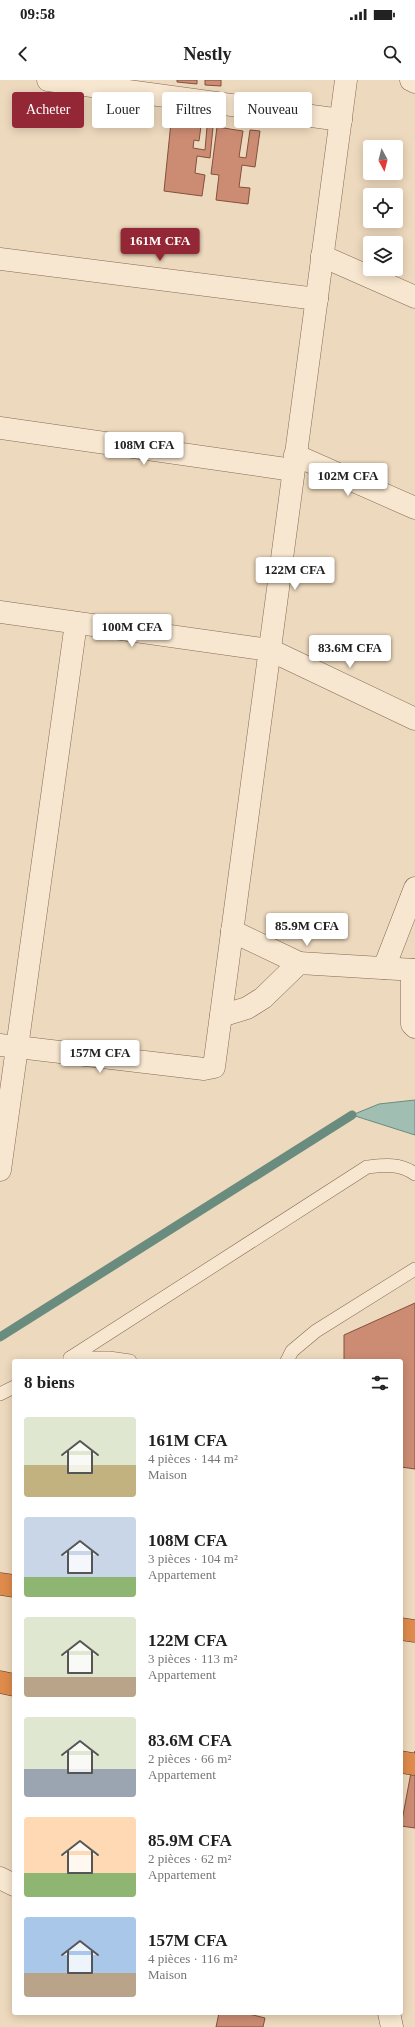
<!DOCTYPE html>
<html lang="fr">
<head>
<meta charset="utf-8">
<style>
	:root { --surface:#fff; --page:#f6f6f6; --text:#222; --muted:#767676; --accent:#932735 }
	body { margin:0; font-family:"Times New Roman",serif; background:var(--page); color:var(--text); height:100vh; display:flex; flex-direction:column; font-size:15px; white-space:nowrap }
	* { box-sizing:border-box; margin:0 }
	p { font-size:13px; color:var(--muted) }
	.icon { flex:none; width:22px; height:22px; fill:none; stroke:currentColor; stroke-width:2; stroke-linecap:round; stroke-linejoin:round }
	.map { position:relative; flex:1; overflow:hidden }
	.sheet { position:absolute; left:12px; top:1279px; width:391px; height:656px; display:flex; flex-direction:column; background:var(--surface); border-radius:4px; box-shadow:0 2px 10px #0003 }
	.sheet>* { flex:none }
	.hud { position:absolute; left:12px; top:12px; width:391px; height:36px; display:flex; gap:8px }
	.needle { width:26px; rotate:173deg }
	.tools { position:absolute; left:363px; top:60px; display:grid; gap:8px }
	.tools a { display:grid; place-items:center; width:40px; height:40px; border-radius:4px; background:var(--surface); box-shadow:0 2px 10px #0003; font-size:20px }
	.price { position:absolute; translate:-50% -34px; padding:0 9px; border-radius:4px; background:#fff; color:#222; font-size:13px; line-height:26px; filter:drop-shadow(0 1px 2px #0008) }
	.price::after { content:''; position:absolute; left:50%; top:24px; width:12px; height:9px; margin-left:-6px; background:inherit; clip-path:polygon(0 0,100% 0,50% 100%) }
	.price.active { background:var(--accent); color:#fff }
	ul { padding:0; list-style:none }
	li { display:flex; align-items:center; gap:12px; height:100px; padding:0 12px }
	li span { display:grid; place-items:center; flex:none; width:112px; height:80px; border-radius:4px; color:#555 }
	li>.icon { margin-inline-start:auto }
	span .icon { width:48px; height:48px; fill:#fffc; stroke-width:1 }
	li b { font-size:17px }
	h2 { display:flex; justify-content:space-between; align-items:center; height:48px; padding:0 12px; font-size:17px }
	.pill { padding:0 14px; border-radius:4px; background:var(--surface); box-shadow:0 2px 10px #0003; font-size:14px; line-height:36px }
	.pill.active { background:var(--accent); color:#fff }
	.status { display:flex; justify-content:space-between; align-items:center; height:28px; padding:0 20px; background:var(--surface); direction:ltr }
	.status svg { height:11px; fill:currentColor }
	header { display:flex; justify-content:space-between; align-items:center; height:52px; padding:0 12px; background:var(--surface); font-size:18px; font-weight:800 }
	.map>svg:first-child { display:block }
	.water { fill:#a1beb2; stroke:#698c7e }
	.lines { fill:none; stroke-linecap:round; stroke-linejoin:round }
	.stream { stroke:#698c7e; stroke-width:9 }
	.building { fill:#cc8c73; stroke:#84503c }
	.service-casing { stroke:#856956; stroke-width:14 }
	.minor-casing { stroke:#856956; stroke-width:23 }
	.motorway-casing { stroke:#52382b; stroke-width:23 }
	.service { stroke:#f8e7d0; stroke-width:13 }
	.minor { stroke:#f8e7d0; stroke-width:22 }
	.motorway { stroke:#de8b4c; stroke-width:22 }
</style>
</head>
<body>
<div class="status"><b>09:58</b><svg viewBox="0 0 49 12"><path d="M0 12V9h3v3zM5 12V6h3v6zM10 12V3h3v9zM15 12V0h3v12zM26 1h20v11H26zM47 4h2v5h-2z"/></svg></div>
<header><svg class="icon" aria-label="back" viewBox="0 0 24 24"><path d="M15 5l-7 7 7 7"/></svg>Nestly<svg class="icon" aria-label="search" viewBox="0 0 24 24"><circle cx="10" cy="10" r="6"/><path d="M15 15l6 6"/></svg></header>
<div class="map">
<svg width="415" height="1947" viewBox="0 0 415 1947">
	<rect width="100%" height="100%" fill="#edd9bd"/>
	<!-- water -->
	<path class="water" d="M415,1020V1055L352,1035L379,1024Z"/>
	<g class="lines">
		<!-- stream -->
		<path class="stream" d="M0,1257L352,1035"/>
	</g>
	<!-- building -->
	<g class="building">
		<path d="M177,0H197V4L177,2Z"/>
		<path d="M205,0H221V6L205,5Z"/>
		<path d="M171,42L201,46L199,61L194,60L193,68L205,70L207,47H213L210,78L197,76L195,93L205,95L202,116L164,111Z"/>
		<path d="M217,47L243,51L239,77L246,78L250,50L260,51L255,87L242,85L239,107L250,108L248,124L216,120L219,95L211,94Z"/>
		<path d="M415,1223V1389L401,1387V1281H344V1255Z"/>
		<path d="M415,1671V1748L401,1746Z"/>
		<path d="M219,1933H245L265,1938L263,1947H216Z"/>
	</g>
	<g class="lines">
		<!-- service casing -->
		<g class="service-casing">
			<g id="service">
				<path d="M70,1278L367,1087C385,1085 400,1083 415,1094"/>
				<path d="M70,1278H109L130,1281"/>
				<path d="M287,1281L292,1271L316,1251L415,1189"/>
				<path d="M0,1314L14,1307"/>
			</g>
		</g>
		<!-- minor casing -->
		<g class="minor-casing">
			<g id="minor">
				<path d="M48,0L341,40"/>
				<path d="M411,0L415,2"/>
				<path d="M322,176L415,217"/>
				<path d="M0,179L317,219"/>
				<path d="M0,348L293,390"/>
				<path d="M295,375L415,428"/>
				<path d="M0,532L270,570L415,639"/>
				<path d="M232,851L299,883"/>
				<path d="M384,888L415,808"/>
				<path d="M412,890V944L415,947"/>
				<path d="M221,936L247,928L263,918L299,883L415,890"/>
				<path d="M0,965L204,989L214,987L346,0"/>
				<path d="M0,1090L76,543"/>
				<path d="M0,1798L14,1805"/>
				<path d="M389,1933L392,1947"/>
			</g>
		</g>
		<!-- motorway casing -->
		<g class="motorway-casing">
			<g id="motorway">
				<path d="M0,1504L14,1506"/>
				<path d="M401,1549L415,1551"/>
				<path d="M0,1602L14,1605"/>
				<path d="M401,1682L413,1684"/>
			</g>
		</g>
		<!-- service -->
		<use href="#service" class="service"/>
		<!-- minor -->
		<use href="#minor" class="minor"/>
		<!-- motorway -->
		<use href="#motorway" class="motorway"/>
	</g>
</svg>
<div class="tools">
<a><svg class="needle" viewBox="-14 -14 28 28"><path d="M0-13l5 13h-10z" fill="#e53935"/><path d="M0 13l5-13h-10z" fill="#767676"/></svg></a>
<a><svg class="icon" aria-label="locate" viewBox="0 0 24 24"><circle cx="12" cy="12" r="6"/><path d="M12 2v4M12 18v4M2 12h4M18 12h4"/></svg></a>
<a><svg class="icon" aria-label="layers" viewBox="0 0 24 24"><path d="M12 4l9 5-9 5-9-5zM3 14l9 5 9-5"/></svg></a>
</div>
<b class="price active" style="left:160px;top:182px">161M CFA</b>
<b class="price" style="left:144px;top:386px">108M CFA</b>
<b class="price" style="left:348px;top:417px">102M CFA</b>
<b class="price" style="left:295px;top:511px">122M CFA</b>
<b class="price" style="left:132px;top:568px">100M CFA</b>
<b class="price" style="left:350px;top:589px">83.6M CFA</b>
<b class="price" style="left:307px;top:867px">85.9M CFA</b>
<b class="price" style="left:100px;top:994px">157M CFA</b>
<div class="hud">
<a class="pill active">Acheter</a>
<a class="pill">Louer</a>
<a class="pill">Filtres</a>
<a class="pill">Nouveau</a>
</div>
<section class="sheet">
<h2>8 biens<svg class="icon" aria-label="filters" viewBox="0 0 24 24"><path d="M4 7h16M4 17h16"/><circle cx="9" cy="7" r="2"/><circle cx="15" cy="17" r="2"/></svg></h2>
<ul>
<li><span style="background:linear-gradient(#dfe7d0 60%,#c2b280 0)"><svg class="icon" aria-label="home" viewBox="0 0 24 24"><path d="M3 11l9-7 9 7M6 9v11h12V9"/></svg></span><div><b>161M CFA</b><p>4 pièces · 144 m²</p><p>Maison</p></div></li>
<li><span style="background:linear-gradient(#c9d6e8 75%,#8fb573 0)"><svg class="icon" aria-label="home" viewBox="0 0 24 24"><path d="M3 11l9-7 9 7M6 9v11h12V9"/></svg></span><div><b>108M CFA</b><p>3 pièces · 104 m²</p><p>Appartement</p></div></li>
<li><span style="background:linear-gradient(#dfe7d0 75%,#b9a48a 0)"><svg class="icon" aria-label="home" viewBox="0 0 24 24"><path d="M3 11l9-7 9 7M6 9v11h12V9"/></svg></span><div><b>122M CFA</b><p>3 pièces · 113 m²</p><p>Appartement</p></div></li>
<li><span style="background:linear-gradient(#dfe7d0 65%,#9aa5b1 0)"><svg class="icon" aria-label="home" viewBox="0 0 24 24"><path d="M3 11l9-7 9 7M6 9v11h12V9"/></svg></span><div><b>83.6M CFA</b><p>2 pièces · 66 m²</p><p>Appartement</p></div></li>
<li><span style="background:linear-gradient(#ffd9b3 70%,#8fb573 0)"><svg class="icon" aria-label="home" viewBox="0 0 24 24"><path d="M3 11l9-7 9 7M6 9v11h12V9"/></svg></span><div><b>85.9M CFA</b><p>2 pièces · 62 m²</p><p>Appartement</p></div></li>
<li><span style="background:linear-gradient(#a9c7e8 70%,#b9a48a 0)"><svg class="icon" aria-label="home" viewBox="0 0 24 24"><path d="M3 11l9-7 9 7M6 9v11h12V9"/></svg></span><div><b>157M CFA</b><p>4 pièces · 116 m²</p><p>Maison</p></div></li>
</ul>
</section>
</div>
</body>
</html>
